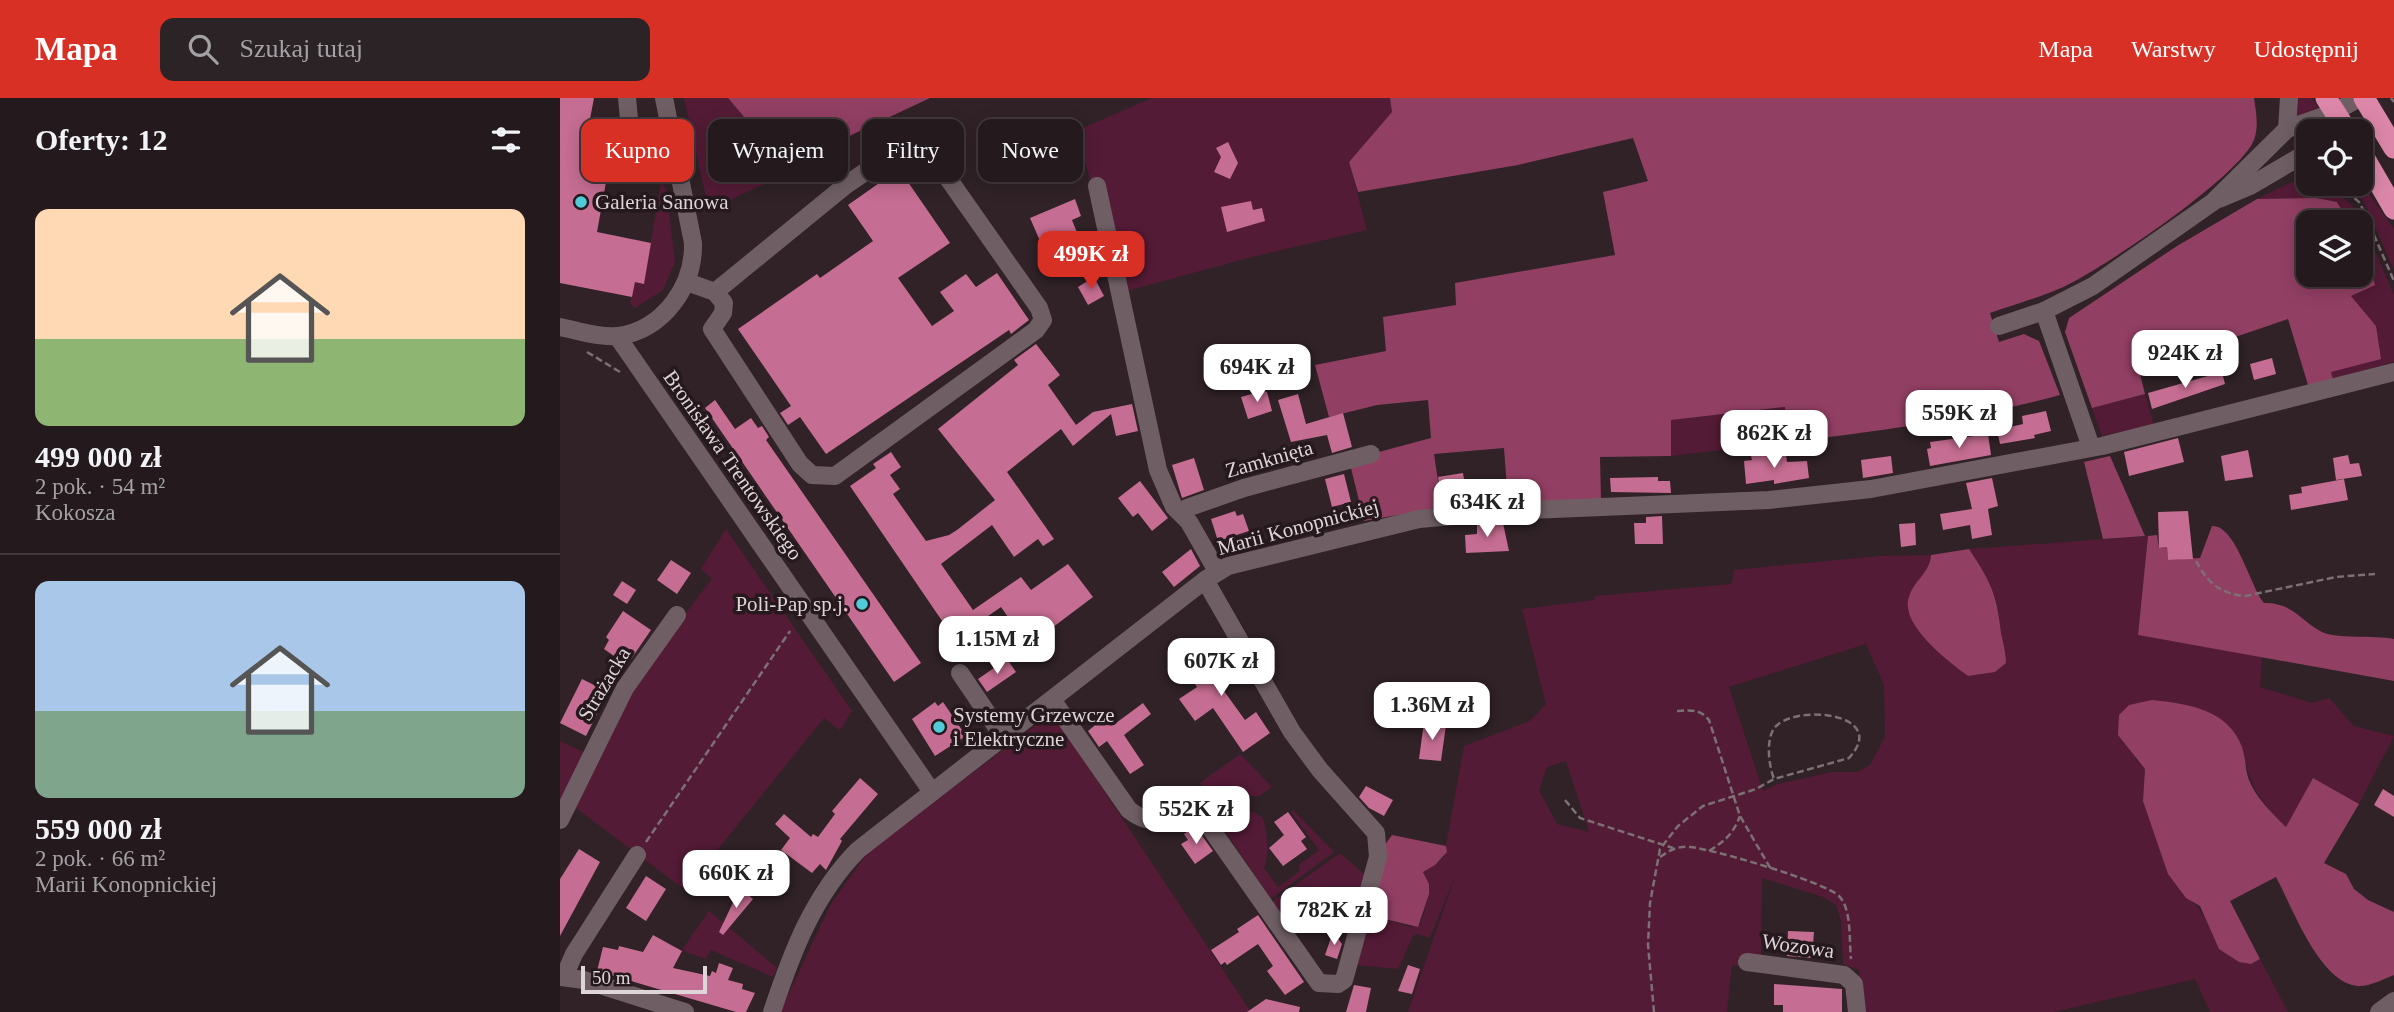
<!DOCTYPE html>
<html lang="pl">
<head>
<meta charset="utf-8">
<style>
	:root { --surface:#241a1d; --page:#2c2326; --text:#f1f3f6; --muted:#a3a1a4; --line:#41383b; --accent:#d93025 }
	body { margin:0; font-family:Georgia,serif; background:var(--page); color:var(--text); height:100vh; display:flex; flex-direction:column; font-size:26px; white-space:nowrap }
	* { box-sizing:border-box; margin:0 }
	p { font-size:23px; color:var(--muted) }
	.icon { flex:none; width:38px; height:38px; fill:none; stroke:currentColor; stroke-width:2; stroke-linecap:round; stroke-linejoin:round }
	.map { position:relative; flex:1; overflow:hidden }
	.side { display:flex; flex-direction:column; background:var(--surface); width:560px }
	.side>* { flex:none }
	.hud { position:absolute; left:21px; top:21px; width:665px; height:63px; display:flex; gap:14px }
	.buttons { position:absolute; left:1736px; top:21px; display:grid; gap:14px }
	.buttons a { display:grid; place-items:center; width:77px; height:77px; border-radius:14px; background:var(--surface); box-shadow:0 4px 18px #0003,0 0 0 2px var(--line); font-size:35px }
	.scale { position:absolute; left:21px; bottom:18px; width:126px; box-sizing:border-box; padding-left:7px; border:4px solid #ded5d8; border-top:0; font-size:19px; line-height:24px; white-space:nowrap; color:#ded5d8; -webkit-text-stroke:5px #26191e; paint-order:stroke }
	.price { position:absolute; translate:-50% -60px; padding:0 16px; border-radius:14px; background:#fff; color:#222; font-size:23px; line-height:46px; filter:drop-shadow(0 2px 4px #0008) }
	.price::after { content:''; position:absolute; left:50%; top:42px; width:21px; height:16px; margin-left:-10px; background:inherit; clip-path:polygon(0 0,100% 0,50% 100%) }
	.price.active { background:var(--accent); color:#fff }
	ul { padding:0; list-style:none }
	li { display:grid; align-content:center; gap:14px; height:371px; padding:0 35px }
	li+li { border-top:2px solid var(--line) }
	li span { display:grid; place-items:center; height:217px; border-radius:14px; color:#555 }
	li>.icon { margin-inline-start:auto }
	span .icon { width:126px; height:126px; fill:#fffc; stroke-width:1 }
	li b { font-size:30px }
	h2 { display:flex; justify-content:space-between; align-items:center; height:84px; padding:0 35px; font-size:30px }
	.pill { padding:0 24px; border-radius:14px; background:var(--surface); box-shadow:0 4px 18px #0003,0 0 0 2px var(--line); font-size:24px; line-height:63px }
	.pill.active { background:var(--accent); color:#fff }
	header { display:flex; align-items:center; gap:42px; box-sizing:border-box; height:98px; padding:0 35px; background:var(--accent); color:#fff }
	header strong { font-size:33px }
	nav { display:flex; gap:38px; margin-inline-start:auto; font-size:24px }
	.search { width:490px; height:63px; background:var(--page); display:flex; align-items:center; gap:18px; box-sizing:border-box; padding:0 24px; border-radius:14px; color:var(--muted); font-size:26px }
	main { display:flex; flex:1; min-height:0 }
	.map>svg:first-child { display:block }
	.green { fill:#541b36; fill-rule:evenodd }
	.forest { fill:#923f64 }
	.building { fill:#c56d92 }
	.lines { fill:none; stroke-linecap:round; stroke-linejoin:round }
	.path { stroke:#7c7074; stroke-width:2.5; stroke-dasharray:7 3.5; stroke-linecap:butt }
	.minor { stroke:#6f5f65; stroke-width:18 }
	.highway { stroke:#dc87a9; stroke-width:21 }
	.poi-dot { fill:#52cbd8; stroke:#26191e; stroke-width:2.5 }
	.labels { text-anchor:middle; stroke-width:7; stroke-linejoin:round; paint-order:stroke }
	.poi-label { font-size:21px; fill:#ded5d8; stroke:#26191e; text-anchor:start }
	.street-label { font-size:21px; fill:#ded5d8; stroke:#26191e }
</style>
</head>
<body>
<header>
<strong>Mapa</strong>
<div class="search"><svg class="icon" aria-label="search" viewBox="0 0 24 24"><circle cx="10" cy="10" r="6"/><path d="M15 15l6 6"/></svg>Szukaj tutaj</div>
<nav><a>Mapa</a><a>Warstwy</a><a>Udostępnij</a></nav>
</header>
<main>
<section class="side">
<h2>Oferty: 12<svg class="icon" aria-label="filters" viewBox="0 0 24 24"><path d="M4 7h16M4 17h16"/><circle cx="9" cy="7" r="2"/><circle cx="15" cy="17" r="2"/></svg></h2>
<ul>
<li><span style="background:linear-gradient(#ffd9b3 60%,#8fb573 0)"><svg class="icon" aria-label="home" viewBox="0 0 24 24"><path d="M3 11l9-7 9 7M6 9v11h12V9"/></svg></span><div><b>499 000 zł</b><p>2 pok. · 54 m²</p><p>Kokosza</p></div></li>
<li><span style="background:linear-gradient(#a9c7e8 60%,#7fa58c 0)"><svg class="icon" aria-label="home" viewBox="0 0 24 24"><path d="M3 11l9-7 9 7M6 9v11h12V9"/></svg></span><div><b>559 000 zł</b><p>2 pok. · 66 m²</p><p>Marii Konopnickiej</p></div></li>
</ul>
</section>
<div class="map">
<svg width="1834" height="914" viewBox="0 0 1834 914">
	<rect width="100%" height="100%" fill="#302227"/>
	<!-- green -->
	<g class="green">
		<path d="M124,0H168L196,33L215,73L216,80L149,112Z"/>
		<path d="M592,0H830L832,14L789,64L807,132L688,160L563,194L516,33Z"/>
		<path d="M1735,0H1752L1758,10L1733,20Z"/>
		<path d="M1744,78H1748V86H1769L1798,113L1834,197V264L1773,281L1771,274L1816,228L1791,198L1814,187L1801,142V124H1789L1777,104L1756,100L1697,101Z"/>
		<path d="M101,84L106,91L115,164L103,192L75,210L70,205L75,184L84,185Z"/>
		<path d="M1801,85L1834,131V172L1804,104L1787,86Z"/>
		<path d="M1585,296L1594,327L1542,338L1532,310Z"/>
		<path d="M1226,309L1229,344L1111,358L1110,322Z"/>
		<path d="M166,431L292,613L280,632L264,620L125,792L12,707L49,625L94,556L152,481L141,471Z"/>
		<path d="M1588,438L1578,537L1702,559L1700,589L1752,605L1769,600L1794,628L1834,638L1799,706L1753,680L1726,729C1700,703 1689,688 1683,651L1574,659L1585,671L1583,703L1626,799C1657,818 1645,857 1691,866L1700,861L1728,914H1650L1635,881L1494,914H1304L1299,872L1283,866L1281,822L1276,807L1263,799L1202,780L1201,861L1184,869L1172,867L1167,914H848L896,776L870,840L858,836L853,838L838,871L796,867L808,817L851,829L861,825L869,796V786L863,774L884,759L904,648L970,623L986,606L962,511L1035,502V498L1172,486L1174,472L1319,458L1371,457C1369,478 1350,490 1347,512L1383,559L1408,578L1435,574L1446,565C1446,551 1441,540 1440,527C1437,494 1427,479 1409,451ZM1306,546L1324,587L1325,639L1310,667L1297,674H1272L1218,686L1203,693L1169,589ZM1006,663L1029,734L997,726L979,692L987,669Z"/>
		<path d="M488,618L496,621L691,914H220L271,806L308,754Z"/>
		<path d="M0,643L25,655L0,707Z"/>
		<path d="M680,656L712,689L699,698L659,697L652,687L645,692L640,685Z"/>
		<path d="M662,709L691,713L702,719C708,729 709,761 704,770L718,789L740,773L739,767L759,752L731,714L733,712L774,754L711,801L650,711Z"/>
		<path d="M780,755L807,779L800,802L781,793L749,825L745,819L728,831L710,805Z"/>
		<path d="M149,813L217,870L213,879L151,852L146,861L122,852Z"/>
	</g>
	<!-- forest -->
	<g class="forest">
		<path d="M168,0H370L215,73L196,33Z"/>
		<path d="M830,0H1694C1696,14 1699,28 1694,42C1679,79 1540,173 1501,190C1478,200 1453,207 1430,215L1439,244L1464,236L1479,243L1500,297C1412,321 1320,333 1229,344L1225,309L1111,322V358L1040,359L1041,402L948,404L944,350L874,356L882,409L804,423L789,362L871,340L868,302L817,307L769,319L755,267L826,253L823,219L896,207L895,185L1055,157L1043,94L1088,83L1073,40L958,67L798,94L789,64L832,14Z"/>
		<path d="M1756,100L1777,104L1789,124H1748V177H1801V142L1815,187L1791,198L1816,228L1821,261L1771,274L1773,281L1748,287L1728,221L1579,272L1585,296L1532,310L1505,234L1509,220L1617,148L1697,101Z"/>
		<path d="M1550,358L1585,438L1543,441L1524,364Z"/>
		<path d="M1652,428C1676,427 1690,488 1704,505C1734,505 1739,522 1762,534C1777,541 1813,537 1834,541V583L1578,537L1588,438L1597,437L1599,450L1607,449L1608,462L1640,460Z"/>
		<path d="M1409,451C1428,480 1436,493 1440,527C1441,540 1446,551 1446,565L1435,574L1408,578C1389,564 1339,526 1349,499C1354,482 1370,475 1371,457Z"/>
		<path d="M1592,602C1628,606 1668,611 1682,649C1686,660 1685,672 1689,682C1696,700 1712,715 1726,729L1753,680L1799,706L1764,765L1786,776L1794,791L1808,802L1834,814V877C1824,881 1808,889 1798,888C1759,885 1732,808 1716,779L1670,803L1700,861L1691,866L1679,864L1659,851L1640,808L1626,800L1608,776L1583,703L1585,671L1558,637L1559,617L1569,607Z"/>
		<path d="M832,737L886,748L887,754L875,767L863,774L869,786V796L858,829L808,817L824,748Z"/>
	</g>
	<!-- building -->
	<g class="building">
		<path d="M0,0H34L21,68L48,73L37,134L91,145L84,186L75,184L72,199L0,185Z"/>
		<path d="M668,44L678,65L670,81L654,74L661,59L656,50Z"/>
		<path d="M339,71L390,145L338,180L372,228L394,213L380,194L406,176L416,189L437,175L469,222L451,236L449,232L266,356L240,319L228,327L220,315L231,308L178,231L257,176L260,180L313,143L288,107Z"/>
		<path d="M515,101L521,118L512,122L520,142L496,152L490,139L480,143L470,120Z"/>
		<path d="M691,103L693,112L702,110L705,123L667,134L661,109Z"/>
		<path d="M534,179L544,198L528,207L518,189Z"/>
		<path d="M476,246L500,277L488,287L516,327L533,314L572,306L578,333L556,338L551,316L513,348L501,331L447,374L494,441L483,448L478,441L454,459L432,427L381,466L413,512L461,479L471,492L508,466L533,499L468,548L441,509L411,530L423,547L406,558L290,388L316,370L313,366L331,354L341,369L330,377L340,391L333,396L366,443L389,437L397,432L435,402L378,331L458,267L454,262Z"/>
		<path d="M1712,260L1716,276L1694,282L1690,266Z"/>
		<path d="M1662,274L1665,286L1592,311L1588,295Z"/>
		<path d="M702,293L707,294L712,313L688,321L681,299Z"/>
		<path d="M738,296L746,326L783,315L792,349L772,355L767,337L731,344L718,302Z"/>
		<path d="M155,302L175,331L191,320L198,330L202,328L209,339L206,342L361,565L334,584L145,310Z"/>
		<path d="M1486,313L1491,333L1474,337L1475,340L1440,346L1437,332L1463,326L1462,318Z"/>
		<path d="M1428,336L1431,357L1370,368L1367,351L1371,350L1370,344Z"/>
		<path d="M1618,340L1624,364L1569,378L1564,354Z"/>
		<path d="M1688,352L1693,379L1665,383L1661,358Z"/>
		<path d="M1211,356V359L1226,357L1227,364L1247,363L1249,380L1214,386V382L1186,386L1184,363L1192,362L1191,358Z"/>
		<path d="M1788,357L1790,366L1799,365L1802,378L1776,382L1773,360Z"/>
		<path d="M1331,358L1333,375L1303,380L1301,362Z"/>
		<path d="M634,360L644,392L622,400L612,367Z"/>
		<path d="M903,375L906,393L881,398L878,379Z"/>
		<path d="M784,376L791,404L772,409L765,381Z"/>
		<path d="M1098,379V383H1110L1111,395L1051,394L1050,380Z"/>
		<path d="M1432,380L1438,408L1428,411L1432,437L1412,441L1410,427L1383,432L1380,416L1412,411L1406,385Z"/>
		<path d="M1784,381L1788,402L1731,412L1729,397L1742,395L1741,389Z"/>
		<path d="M580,383L608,420L592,433L578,415L573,419L558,400Z"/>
		<path d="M675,413L677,418L683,416L689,433L658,443L651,421Z"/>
		<path d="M1628,413L1633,461L1608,462L1607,449L1599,450L1598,414Z"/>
		<path d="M1102,418L1103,446H1075L1074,425H1086V419Z"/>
		<path d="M943,425L949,453L906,455L905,437L917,436V427Z"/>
		<path d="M1355,425L1356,447L1341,449L1339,426Z"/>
		<path d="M631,451L640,468L614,489L602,474Z"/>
		<path d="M111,462L131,475L117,496L97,482Z"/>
		<path d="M62,483L76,492L67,506L53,497Z"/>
		<path d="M63,513L91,532L67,567L44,551L49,542L46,539Z"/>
		<path d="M667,544L680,566L656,582L685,622L696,614L710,635L683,654L653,610L635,623L619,601L637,589L626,573Z"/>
		<path d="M447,561L456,574L427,594L418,581Z"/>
		<path d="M22,581L48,594L26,638L0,625Z"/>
		<path d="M375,604L378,608L383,604L406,638L375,658L352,621Z"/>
		<path d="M583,605L591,616L564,637L584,667L570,676L547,643L539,649L528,633L550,615L556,625Z"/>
		<path d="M864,624L886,627L881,663L859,661Z"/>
		<path d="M300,680L318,696L280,741L282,743L266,772L260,766L252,775L221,752L230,740L215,726L224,716L251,739L253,736L258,739L275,716L272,713Z"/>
		<path d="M806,688L833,702L824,718L809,710L799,699Z"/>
		<path d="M1823,691L1834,698V719L1814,707Z"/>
		<path d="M728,714L746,739L741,743L747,751L723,768L709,750L724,737L714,724Z"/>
		<path d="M635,728L653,753L635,766L621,746L628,742L624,736Z"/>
		<path d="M19,751L40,764L0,838V781Z"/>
		<path d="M86,778L106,791L86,823L66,810Z"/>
		<path d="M180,790L193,801L163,837L159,834Z"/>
		<path d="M698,817L744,884L725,897L707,873L713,868L698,846L667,867L665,864L661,867L651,852L679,834L677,831Z"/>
		<path d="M1228,833L1254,834L1252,860L1227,858Z"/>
		<path d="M773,834L782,846L777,861L765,857Z"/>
		<path d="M93,837L122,853L113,870L150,878L152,873L156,875L159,865L173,870L168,882L183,886L182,891L195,895L186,914H176L37,873L43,849L58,852L59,848L83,854Z"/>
		<path d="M848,867L860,871L852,896L838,893Z"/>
		<path d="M1214,886L1282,891V914H1223V907H1214Z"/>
		<path d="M794,887L811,890L806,914H786Z"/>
		<path d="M706,901L740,909L739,914H687Z"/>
	</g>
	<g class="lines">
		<!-- path -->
		<g class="path">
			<path d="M1831,0L1834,4"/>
			<path d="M1779,86L1800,105L1834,183"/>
			<path d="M27,254L60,274"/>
			<path d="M1636,463C1647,484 1660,496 1685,498L1776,479L1815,476"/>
			<path d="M1117,613C1131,612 1140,611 1149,622L1180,718L1212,773"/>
			<path d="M1005,702L1020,720L1113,750"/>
			<path d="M86,744L230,533"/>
			<path d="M1149,753C1165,743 1173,736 1180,718"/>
			<path d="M1100,759C1110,752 1117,748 1130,749C1153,751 1265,784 1279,798C1292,811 1289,844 1291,861"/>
			<path d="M1094,914L1088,847L1090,805L1100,751L1118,728L1143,708L1196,691L1214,681L1289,660C1332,613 1228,605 1213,632C1206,645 1209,668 1214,681"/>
		</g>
		<!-- minor -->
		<g class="minor">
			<path d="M67,0L72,53L115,56"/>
			<path d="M1727,31L1729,0"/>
			<path d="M537,88L598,372L614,409L629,424L657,473"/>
			<path d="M1659,101L1690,88L1748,54"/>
			<path d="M127,184L155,194L286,87L330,57L355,51L367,56L378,66L479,210L483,222L476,232L275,378L252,377L240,366L152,231L163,215L164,205L155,194"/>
			<path d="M1439,228L1484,213"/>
			<path d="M0,229C19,233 40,240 59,238C104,231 134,188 133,145L104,0"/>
			<path d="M57,238L372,694"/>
			<path d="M1531,349L1484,213L1533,188L1653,104L1727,31L1775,14L1799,0"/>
			<path d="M622,416L627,410L684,390L811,356"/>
			<path d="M400,575L444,640"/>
			<path d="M493,603L569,712C598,734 600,713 627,707L637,711L759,885L778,886L784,882L818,759L816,735L760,672L732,634L645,482"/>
			<path d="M0,722L65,590L117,517"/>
			<path d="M1187,864L1284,877L1294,886L1297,914"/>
			<path d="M0,879L24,882L125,914"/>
			<path d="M4,879L14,856L77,757"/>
			<path d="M212,914C232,854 253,798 298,752L645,482L668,468L859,421L949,413L1209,402L1311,391L1542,348L1834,274"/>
			<path d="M1819,914L1834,903"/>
		</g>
		<!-- highway -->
		<g class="highway">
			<path d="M1766,0L1787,33"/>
			<path d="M1804,0L1834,50"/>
			<path d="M1801,54L1834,111"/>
		</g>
	</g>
	<!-- markers -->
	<g class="poi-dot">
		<circle cx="21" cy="104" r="7"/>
		<circle cx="302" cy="506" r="7"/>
		<circle cx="379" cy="629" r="7"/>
	</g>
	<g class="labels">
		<!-- poi labels -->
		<g class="poi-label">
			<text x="35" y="111">Galeria Sanowa</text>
			<text x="288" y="513" text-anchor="end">Poli-Pap sp.j.</text>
			<text x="393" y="624">Systemy Grzewcze<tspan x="393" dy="24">i Elektryczne</tspan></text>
		</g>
		<!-- street labels -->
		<g class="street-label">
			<text transform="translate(709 361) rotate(-16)" y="7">Zamknięta</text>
			<text transform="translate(173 367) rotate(55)" y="7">Bronisława Trentowskiego</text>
			<text transform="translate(738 429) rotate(-15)" y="7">Marii Konopnickiej</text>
			<text transform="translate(44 586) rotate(-59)" y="7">Strażacka</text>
			<text transform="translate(1238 848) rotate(8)" y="7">Wozowa</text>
		</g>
	</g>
</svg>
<div class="buttons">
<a><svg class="icon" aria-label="locate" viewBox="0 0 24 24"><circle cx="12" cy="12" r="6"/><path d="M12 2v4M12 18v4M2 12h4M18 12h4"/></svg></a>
<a><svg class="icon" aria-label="layers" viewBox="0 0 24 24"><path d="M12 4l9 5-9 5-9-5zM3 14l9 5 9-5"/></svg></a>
</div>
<div class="scale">50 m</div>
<b class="price active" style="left:531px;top:193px">499K zł</b>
<b class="price" style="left:1625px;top:292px">924K zł</b>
<b class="price" style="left:697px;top:306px">694K zł</b>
<b class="price" style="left:1399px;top:352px">559K zł</b>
<b class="price" style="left:1214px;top:372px">862K zł</b>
<b class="price" style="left:927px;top:441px">634K zł</b>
<b class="price" style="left:437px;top:578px">1.15M zł</b>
<b class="price" style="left:661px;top:600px">607K zł</b>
<b class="price" style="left:872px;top:644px">1.36M zł</b>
<b class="price" style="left:636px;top:748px">552K zł</b>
<b class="price" style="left:176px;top:812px">660K zł</b>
<b class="price" style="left:774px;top:849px">782K zł</b>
<div class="hud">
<a class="pill active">Kupno</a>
<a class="pill">Wynajem</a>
<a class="pill">Filtry</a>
<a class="pill">Nowe</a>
</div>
</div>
</main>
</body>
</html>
